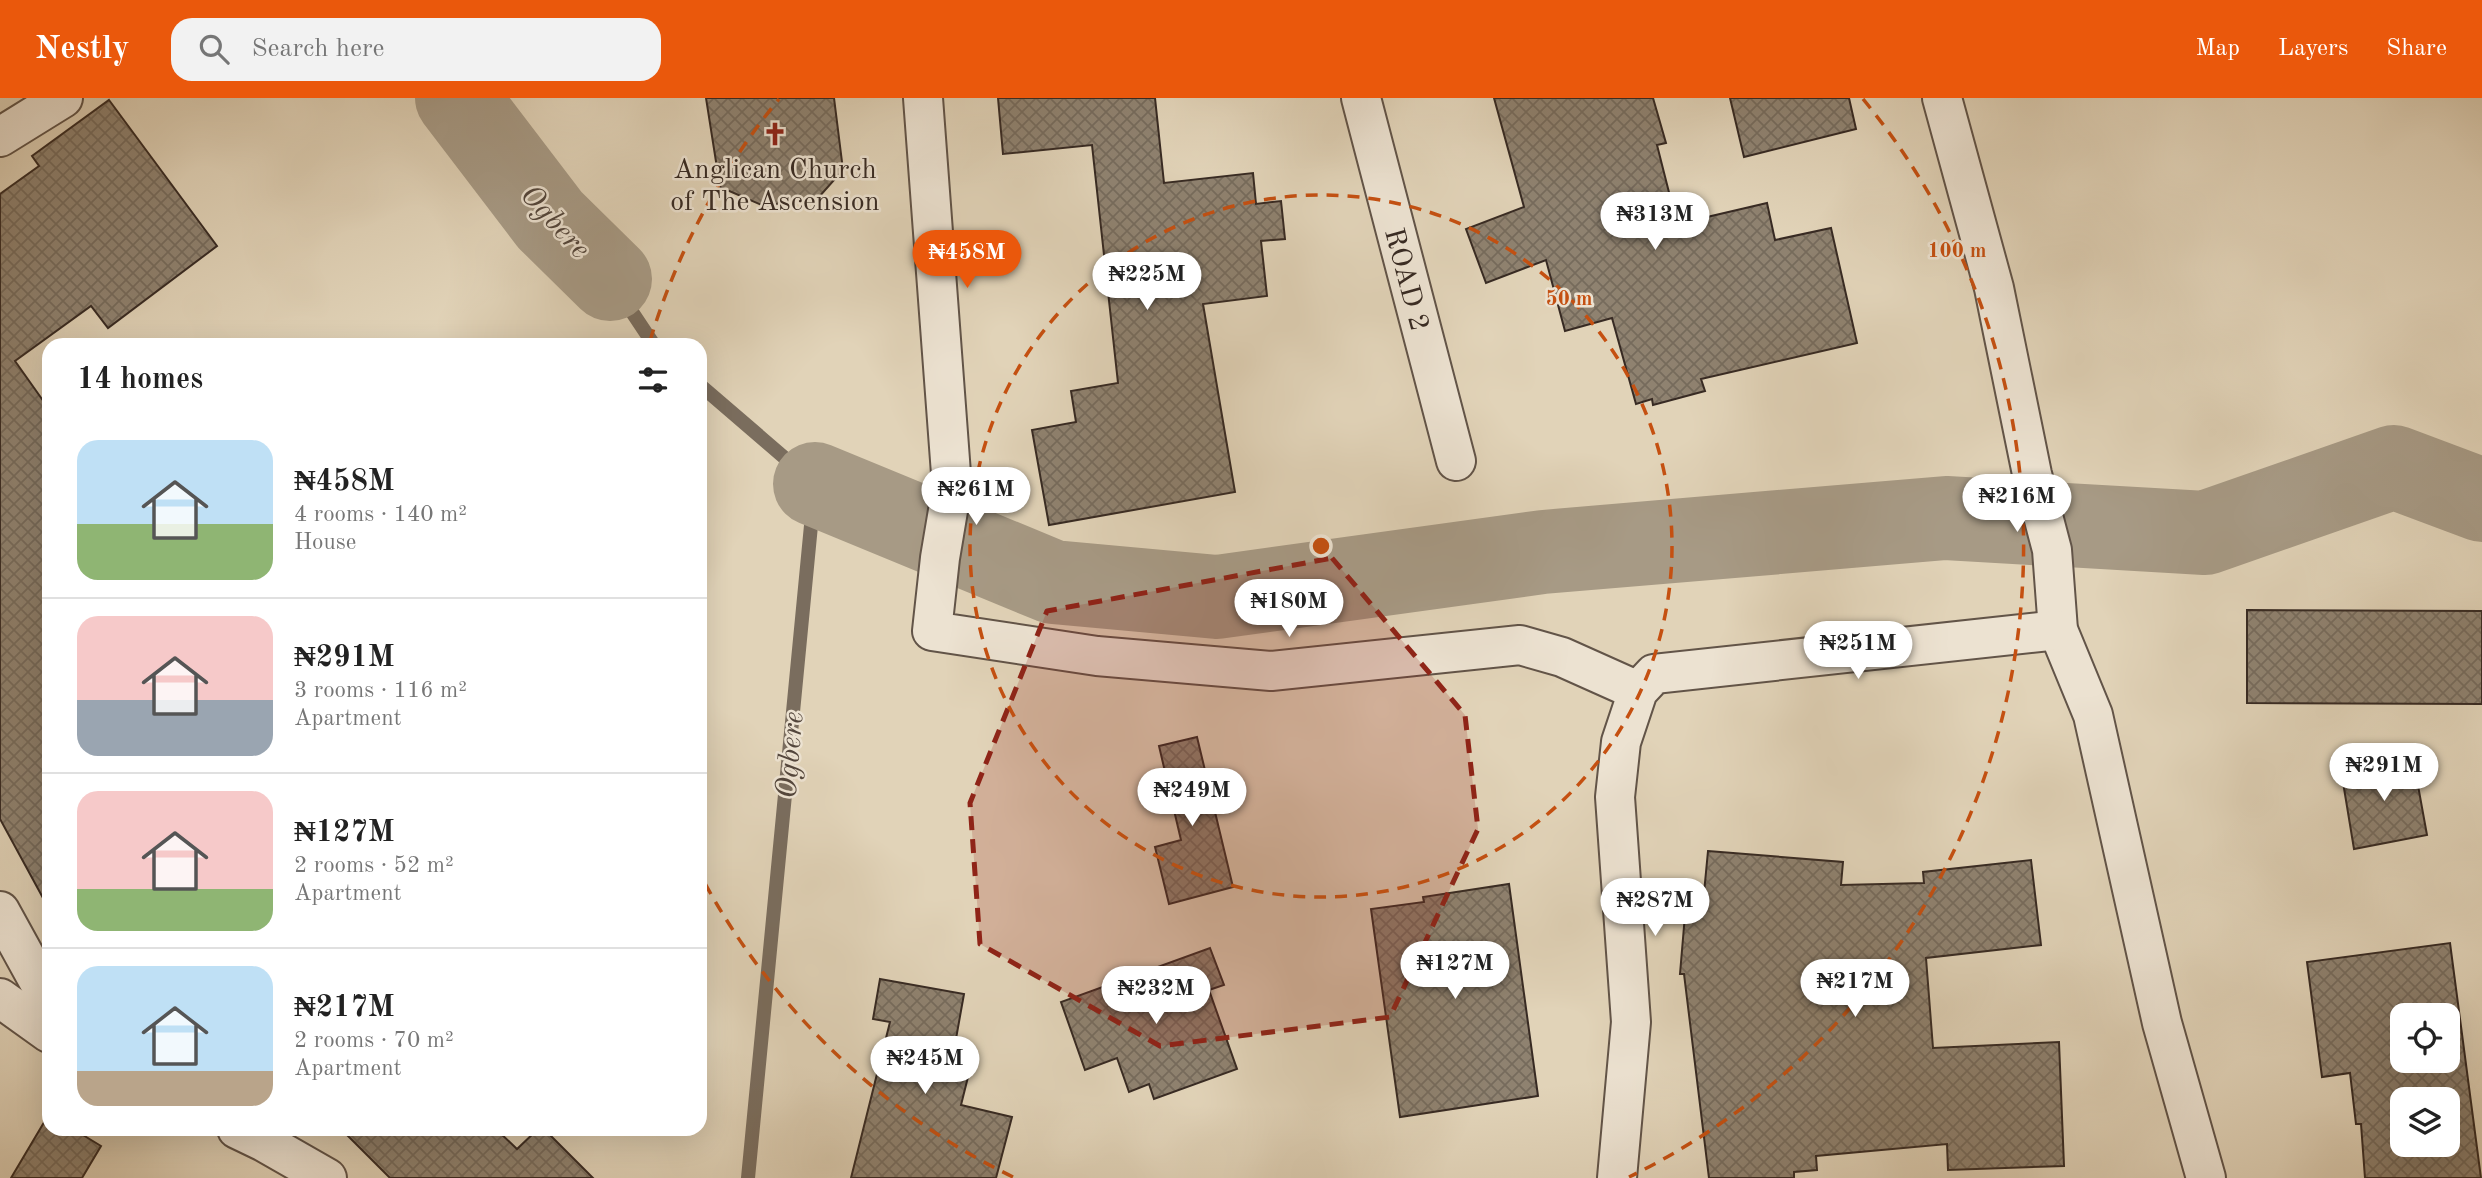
<!DOCTYPE html>
<html lang="en">
<head>
<meta charset="utf-8">
<style>
	:root { --surface:#fff; --page:#f2f2f2; --text:#222; --muted:#767676; --line:#e0e0e0; --accent:#ea580c }
	body { margin:0; font-family:"Old Standard TT",serif; background:var(--page); color:var(--text); height:100vh; display:flex; flex-direction:column; font-size:26px; white-space:nowrap }
	* { box-sizing:border-box; margin:0 }
	p { font-size:23px; color:var(--muted) }
	.icon { flex:none; width:38px; height:38px; fill:none; stroke:currentColor; stroke-width:2; stroke-linecap:round; stroke-linejoin:round }
	.map { position:relative; flex:1; overflow:hidden }
	.details { position:absolute; left:42px; top:240px; width:665px; height:798px; display:flex; flex-direction:column; background:var(--surface); border-radius:21px; box-shadow:0 7px 28px #0002 }
	.details>* { flex:none }
	.buttons { position:absolute; left:2390px; top:905px; display:grid; gap:14px }
	.buttons a { display:grid; place-items:center; width:70px; height:70px; border-radius:14px; background:var(--surface); box-shadow:0 7px 28px #0002; font-size:35px }
	.price { position:absolute; translate:-50% -60px; padding:0 16px; border-radius:24px; background:#fff; color:#222; font-size:23px; line-height:46px; filter:drop-shadow(0 2px 4px #0008) }
	.price::after { content:''; position:absolute; left:50%; top:42px; width:21px; height:16px; margin-left:-10px; background:inherit; clip-path:polygon(0 0,100% 0,50% 100%) }
	.price.active { background:var(--accent); color:#fff }
	ul { padding:0; list-style:none }
	li { display:flex; align-items:center; gap:21px; height:175px; padding:0 35px }
	li+li { border-top:2px solid var(--line) }
	li span { display:grid; place-items:center; flex:none; width:196px; height:140px; border-radius:21px; color:#555 }
	li>.icon { margin-inline-start:auto }
	span .icon { width:84px; height:84px; fill:#fffc; stroke-width:1 }
	li b { font-size:30px }
	h2 { display:flex; justify-content:space-between; align-items:center; height:84px; padding:0 35px; font-size:30px }
	header { display:flex; align-items:center; gap:42px; box-sizing:border-box; height:98px; padding:0 35px; background:var(--accent); color:#fff }
	header strong { font-size:33px }
	nav { display:flex; gap:38px; margin-inline-start:auto; font-size:24px }
	.search { width:490px; height:63px; background:var(--page); display:flex; align-items:center; gap:18px; box-sizing:border-box; padding:0 24px; border-radius:21px; color:var(--muted); font-size:26px }
	.map>svg:first-child { display:block }
	.lines { fill:none; stroke-linecap:round; stroke-linejoin:round }
	.stream { stroke:#7a6d5e; stroke-width:14 }
	.river { stroke:#a79a85; stroke-width:84 }
	.building { fill:url(#building-cross-hatch); stroke:#372a23; stroke-width:2; fill-rule:evenodd }
	.minor-casing { stroke:#625448; stroke-width:42 }
	.minor { stroke:#ece2d1; stroke-width:38 }
	.marked { fill:#8f2418; fill-opacity:0.2; stroke:#8f2418; stroke-width:5; stroke-dasharray:14 9; stroke-linejoin:round }
	.ring { fill:none; stroke:#c55011; stroke-width:3.5; stroke-dasharray:12 9 }
	.labels { text-anchor:middle; stroke-width:5; stroke-linejoin:round; paint-order:stroke }
	.poi-label { font-size:28px; fill:#372a23; stroke:#ece2d1 }
	.street-label { font-size:28px; fill:#372a23; stroke:#ece2d1 }
	.water-label { font-size:30px; font-style:italic; fill:#53463c; stroke:#ece2d1 }
	.centre { fill:#c55011; stroke:#ece2d1; stroke-width:3.5 }
	.ring-label { font-size:21px; text-anchor:middle; font-weight:bold; fill:#c55011; stroke:#ece2d1; stroke-width:5; stroke-linejoin:round; paint-order:stroke }
</style>
</head>
<body>
<header>
<strong>Nestly</strong>
<div class="search"><svg class="icon" aria-label="search" viewBox="0 0 24 24"><circle cx="10" cy="10" r="6"/><path d="M15 15l6 6"/></svg>Search here</div>
<nav><a>Map</a><a>Layers</a><a>Share</a></nav>
</header>
<div class="map">
<svg width="2482" height="1080" viewBox="0 0 2482 1080">
	<defs>
		<pattern id="building-cross-hatch" width="8" height="8" patternUnits="userSpaceOnUse" patternTransform="scale(1.75)"><rect width="8" height="8" fill="#8f8270"/><path d="M0 0l8 8M0 8l8-8" fill="none" stroke="#766b5c"/></pattern>
	</defs>
	<rect width="100%" height="100%" fill="#e1d3b8"/>
	<filter id="stains"><feTurbulence type="fractalNoise" baseFrequency=".00286" numOctaves="4"/><feColorMatrix values="0 0 0 0 .2 0 0 0 0 .09 0 0 0 0 .02 0 0 0 .5 -.17"/></filter>
	<radialGradient id="worn" r=".72"><stop offset=".6" stop-color="#630" stop-opacity="0"/><stop offset="1" stop-color="#630" stop-opacity=".3"/></radialGradient>
	<g class="lines">
		<!-- stream -->
		<g class="stream">
			<path d="M610,181L654,247"/>
			<path d="M700,287L815,386L748,1080"/>
		</g>
		<!-- river -->
		<g class="river">
			<path d="M457,0L550,122L610,181"/>
			<path d="M815,386L1053,484L1217,499L1543,454L1946,420L2205,435L2394,369L2482,402"/>
		</g>
	</g>
	<!-- building -->
	<g class="building">
		<path d="M706,0H834L843,72L818,100L764,108L720,89Z"/>
		<path d="M998,0H1155L1164,85L1253,75L1256,106L1281,103L1285,141L1261,143L1267,198L1203,206L1235,394L1049,427L1032,332L1076,324L1071,293L1118,285L1092,47L1003,56Z"/>
		<path d="M1494,0H1653L1666,45L1657,47L1677,126L1767,105L1775,142L1831,130L1857,245L1701,281L1705,293L1653,307L1652,301L1636,306L1612,220L1565,233L1546,162L1486,185L1466,131L1524,109Z"/>
		<path d="M1730,0H1849L1856,31L1744,59Z"/>
		<path d="M109,2L217,148L108,230L91,208L15,263L49,311V811L0,721V96L39,68L32,58Z"/>
		<path d="M2247,512L2482,513V606L2247,605Z"/>
		<path d="M1197,639L1233,789L1169,806L1155,749L1181,742L1159,648Z"/>
		<path d="M2413,660L2427,737L2354,751L2341,672Z"/>
		<path d="M1708,753L1843,764L1841,787L1924,785L1923,774L2031,762L2041,847L1926,860L1933,950L2059,944L2064,1068L1948,1072L1947,1046L1816,1058L1817,1072L1794,1074V1080H1709L1684,876H1680L1687,793L1704,795Z"/>
		<path d="M1509,786L1538,998L1400,1019L1371,811L1424,804L1423,799Z"/>
		<path d="M2450,845L2481,1080H2365L2361,1026H2356L2350,975L2322,979L2307,864ZM2403,917H2448V962H2403ZM2403,1001H2448V1046H2403Z"/>
		<path d="M1210,850L1224,887L1209,892L1237,971L1154,1001L1149,986L1129,994L1117,960L1085,972L1061,904Z"/>
		<path d="M880,881L964,896L952,963L971,967L961,1007L1012,1019L996,1080H851L890,924L873,921Z"/>
		<path d="M49,1016V1031H73L101,1048L82,1080H11Z"/>
		<path d="M341,1031H496L517,1051L538,1031H544L593,1080H390Z"/>
	</g>
	<g class="lines">
		<!-- minor casing -->
		<g class="minor-casing">
			<g id="minor">
				<path d="M923,0L952,389L940,460L932,533L1097,558L1271,573L1520,547L1562,559L1638,593"/>
				<path d="M1361,0L1456,363"/>
				<path d="M1942,0L1994,190L2032,376L2052,452L2058,532L2093,617L2162,925L2206,1080"/>
				<path d="M0,39L63,0"/>
				<path d="M0,813L49,902"/>
				<path d="M0,900L49,935"/>
				<path d="M237,1031L264,1044L327,1080"/>
				<path d="M1617,1080L1631,924L1615,699L1621,644L1638,593L1654,576L2058,532"/>
			</g>
		</g>
		<!-- minor -->
		<use href="#minor" class="minor"/>
	</g>
	<!-- marked area -->
	<path class="marked" d="M1332,460L1465,617L1478,731L1390,919L1160,948L980,846L970,705L1047,513Z"/>
	<!-- distance rings -->
	<g class="ring">
		<circle cx="1321" cy="448" r="351"/>
		<path d="M1013 1079A702 702 0 0 1 701 778M650 243A702 702 0 0 1 779 1M1863 1A702 702 0 0 1 1629 1079"/>
	</g>
	<!-- icons -->
	<defs>
		<g id="church-bare" transform="scale(1.89)"><path d="M-1.2-6h2.4v3.5h3.3v2.4h-3.3V6h-2.4V-.1h-3.3v-2.4h3.3Z" fill="#8f2418" stroke="#ece2d1" stroke-width="2.5" paint-order="stroke"/></g>
	</defs>
	<g fill-rule="evenodd">
		<use href="#church-bare" x="775" y="36"/>
	</g>
	<g class="labels">
		<!-- poi labels -->
		<g class="poi-label">
			<text x="775" y="80">Anglican Church<tspan x="775" dy="32">of The Ascension</tspan></text>
		</g>
		<!-- street labels -->
		<g class="street-label">
			<text transform="translate(1408 181) rotate(75)" y="10">ROAD 2</text>
		</g>
		<!-- water labels -->
		<g class="water-label">
			<text transform="translate(556 123) rotate(48)" y="10">Ogbere</text>
			<text transform="translate(789 657) rotate(-85)" y="10">Ogbere</text>
		</g>
	</g>
	<circle cx="1321" cy="448" r="10" class="centre"/>
	<g class="ring-label">
		<text x="1957" y="159">100 m</text>
		<text x="1569" y="207">50 m</text>
	</g>
	<rect width="100%" height="100%" filter="url(#stains)"/>
	<rect width="100%" height="100%" fill="url(#worn)"/>
</svg>
<div class="buttons">
<a><svg class="icon" aria-label="locate" viewBox="0 0 24 24"><circle cx="12" cy="12" r="6"/><path d="M12 2v4M12 18v4M2 12h4M18 12h4"/></svg></a>
<a><svg class="icon" aria-label="layers" viewBox="0 0 24 24"><path d="M12 4l9 5-9 5-9-5zM3 14l9 5 9-5"/></svg></a>
</div>
<b class="price" style="left:1655px;top:154px">₦313M</b>
<b class="price active" style="left:967px;top:192px">₦458M</b>
<b class="price" style="left:1147px;top:214px">₦225M</b>
<b class="price" style="left:976px;top:429px">₦261M</b>
<b class="price" style="left:2017px;top:436px">₦216M</b>
<b class="price" style="left:1289px;top:541px">₦180M</b>
<b class="price" style="left:1858px;top:583px">₦251M</b>
<b class="price" style="left:2384px;top:705px">₦291M</b>
<b class="price" style="left:1192px;top:730px">₦249M</b>
<b class="price" style="left:1655px;top:840px">₦287M</b>
<b class="price" style="left:1455px;top:903px">₦127M</b>
<b class="price" style="left:1855px;top:921px">₦217M</b>
<b class="price" style="left:1156px;top:928px">₦232M</b>
<b class="price" style="left:925px;top:998px">₦245M</b>
<section class="details">
<h2>14 homes<svg class="icon" aria-label="filters" viewBox="0 0 24 24"><path d="M4 7h16M4 17h16"/><circle cx="9" cy="7" r="2"/><circle cx="15" cy="17" r="2"/></svg></h2>
<ul>
<li><span style="background:linear-gradient(#bfe0f5 60%,#8fb573 0)"><svg class="icon" aria-label="home" viewBox="0 0 24 24"><path d="M3 11l9-7 9 7M6 9v11h12V9"/></svg></span><div><b>₦458M</b><p>4 rooms · 140 m²</p><p>House</p></div></li>
<li><span style="background:linear-gradient(#f6c9c9 60%,#9aa5b1 0)"><svg class="icon" aria-label="home" viewBox="0 0 24 24"><path d="M3 11l9-7 9 7M6 9v11h12V9"/></svg></span><div><b>₦291M</b><p>3 rooms · 116 m²</p><p>Apartment</p></div></li>
<li><span style="background:linear-gradient(#f6c9c9 70%,#8fb573 0)"><svg class="icon" aria-label="home" viewBox="0 0 24 24"><path d="M3 11l9-7 9 7M6 9v11h12V9"/></svg></span><div><b>₦127M</b><p>2 rooms · 52 m²</p><p>Apartment</p></div></li>
<li><span style="background:linear-gradient(#bfe0f5 75%,#b9a48a 0)"><svg class="icon" aria-label="home" viewBox="0 0 24 24"><path d="M3 11l9-7 9 7M6 9v11h12V9"/></svg></span><div><b>₦217M</b><p>2 rooms · 70 m²</p><p>Apartment</p></div></li>
</ul>
</section>
</div>
</body>
</html>
